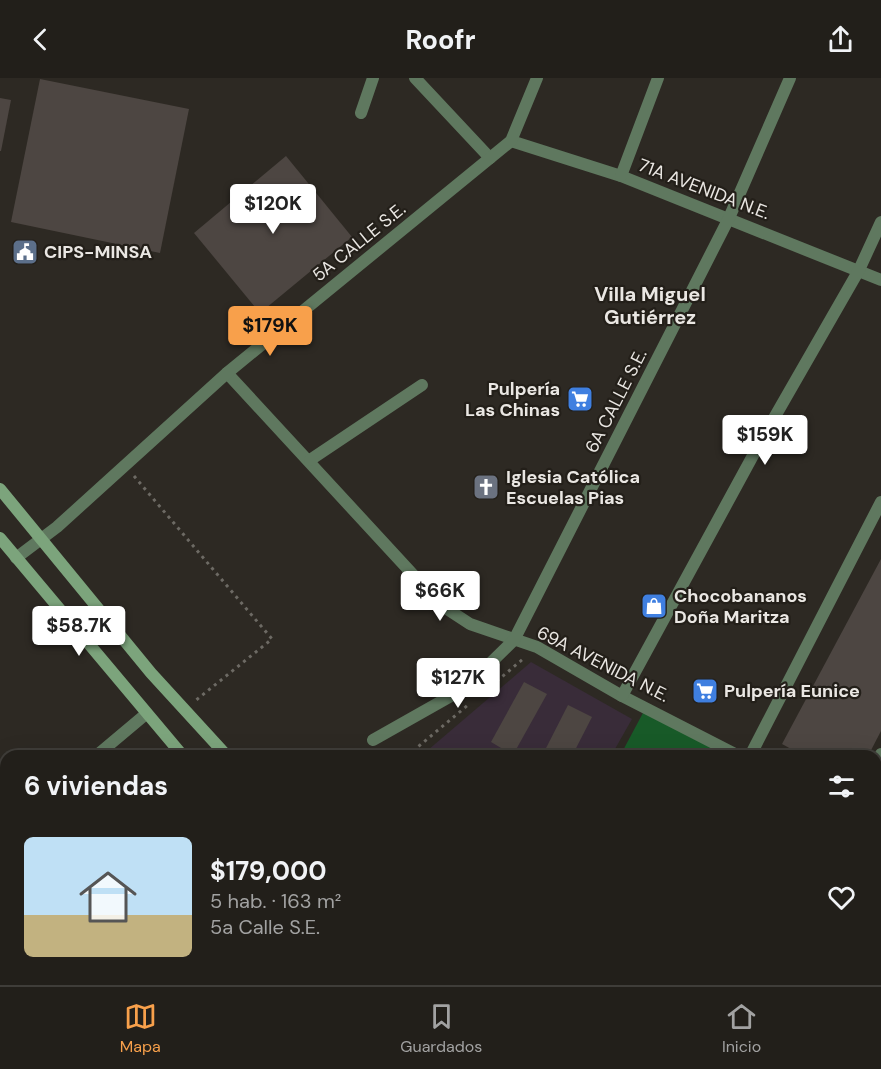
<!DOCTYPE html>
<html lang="es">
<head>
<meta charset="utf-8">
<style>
	:root { --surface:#221f1a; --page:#2e2c27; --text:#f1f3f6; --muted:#a2a2a2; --line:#3f3d39; --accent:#f8a04b }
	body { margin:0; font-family:"DM Sans",sans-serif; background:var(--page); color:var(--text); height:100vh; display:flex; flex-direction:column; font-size:22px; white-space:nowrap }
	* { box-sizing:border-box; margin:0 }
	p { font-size:20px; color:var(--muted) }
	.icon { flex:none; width:33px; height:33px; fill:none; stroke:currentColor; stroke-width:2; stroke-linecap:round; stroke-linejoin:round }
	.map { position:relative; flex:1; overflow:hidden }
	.drawer { position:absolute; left:0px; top:672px; width:882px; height:236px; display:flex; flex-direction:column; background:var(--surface); border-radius:18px 18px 0 0; box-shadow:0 6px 24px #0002,0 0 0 2px var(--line) }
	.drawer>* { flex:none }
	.price { position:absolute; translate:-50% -51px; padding:0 14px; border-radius:6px; background:#fff; color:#222; font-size:20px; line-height:39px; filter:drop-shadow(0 2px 3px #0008) }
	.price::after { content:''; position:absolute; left:50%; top:36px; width:18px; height:14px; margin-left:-9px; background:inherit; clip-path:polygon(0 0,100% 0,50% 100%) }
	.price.on { background:var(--accent); color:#111 }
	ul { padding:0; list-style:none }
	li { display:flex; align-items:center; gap:18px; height:150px; padding:0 24px }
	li+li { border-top:2px solid var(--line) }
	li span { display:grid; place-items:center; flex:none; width:168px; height:120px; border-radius:9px; color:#555 }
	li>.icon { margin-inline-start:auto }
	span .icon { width:72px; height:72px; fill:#fffc; stroke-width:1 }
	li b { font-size:26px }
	h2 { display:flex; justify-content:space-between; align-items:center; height:72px; padding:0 24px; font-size:26px }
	header { display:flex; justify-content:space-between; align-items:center; height:78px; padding:0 24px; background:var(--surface); font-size:27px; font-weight:700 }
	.dock { display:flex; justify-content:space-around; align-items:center; height:84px; border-top:2px solid var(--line); background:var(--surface); font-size:16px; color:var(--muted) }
	.dock a { display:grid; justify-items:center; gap:3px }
	.dock .on { color:var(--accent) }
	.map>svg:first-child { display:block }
	.education { fill:#392c39 }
	.green { fill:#185a28 }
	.building { fill:#4d4642 }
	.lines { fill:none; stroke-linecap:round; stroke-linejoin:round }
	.path { stroke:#6d6a64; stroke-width:3; stroke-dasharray:3 4.5; stroke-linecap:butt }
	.street { stroke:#5f785f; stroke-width:12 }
	.secondary { stroke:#7ca47c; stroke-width:12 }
	.labels { text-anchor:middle; stroke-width:4.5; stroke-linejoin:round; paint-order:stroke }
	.street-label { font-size:18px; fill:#eae7e3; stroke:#231f19 }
	.poi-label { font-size:18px; font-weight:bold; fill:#eae7e3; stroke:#231f19; text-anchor:start }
	.neighbourhood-label { font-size:20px; font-weight:bold; fill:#eae7e3; stroke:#231f19 }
</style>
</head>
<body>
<header><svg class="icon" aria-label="back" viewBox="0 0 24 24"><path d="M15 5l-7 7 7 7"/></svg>Roofr<svg class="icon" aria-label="share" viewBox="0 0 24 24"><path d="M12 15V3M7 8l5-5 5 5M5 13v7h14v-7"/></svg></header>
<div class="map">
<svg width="881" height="907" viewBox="0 0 881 907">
	<rect width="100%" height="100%" fill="#2d2923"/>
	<!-- education -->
	<path class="education" d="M531,584L632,641L611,678H421Z"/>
	<!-- green -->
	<g class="green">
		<path d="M644,633L721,673L719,678H620Z"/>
		<path d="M516,902H614L612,907H514Z"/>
		<path d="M624,902H687L696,907H621Z"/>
	</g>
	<!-- building -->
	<g class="building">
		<path d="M40,1L189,31L160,175L11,144Z"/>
		<path d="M0,20L11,22L1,73H0Z"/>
		<path d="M286,78L352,159L260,235L194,155Z"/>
		<path d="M881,481V653L868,678H804L782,666Z"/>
		<path d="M524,604L547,616L513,677L491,664Z"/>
		<path d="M568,627L592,639L572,678H542Z"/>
		<path d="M91,902H127L121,907H95Z"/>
		<path d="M264,902H323L328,907H257Z"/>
	</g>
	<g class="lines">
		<!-- path -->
		<g class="path">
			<path d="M134,398L272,561L195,623"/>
			<path d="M491,608L523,581"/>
			<path d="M407,678L468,627"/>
		</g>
		<!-- street -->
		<g class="street">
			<path d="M415,0L490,80"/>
			<path d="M361,35L373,0"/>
			<path d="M511,63L621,98L881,202"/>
			<path d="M621,98L658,0"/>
			<path d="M227,295L441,527L470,546L537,569L622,618L739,678"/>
			<path d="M310,382L422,307"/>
			<path d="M16,480L57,449L227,295L511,63L537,0"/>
			<path d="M622,618L762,361L859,192L881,144"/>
			<path d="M373,662L465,610L514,562L729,140L790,0"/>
			<path d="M96,678L146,636"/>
			<path d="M750,678L881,424"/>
			<path d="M876,685L881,676"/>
			<path d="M0,690L6,697"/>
			<path d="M0,760L6,755"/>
			<path d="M754,907L757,902"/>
		</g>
		<!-- secondary -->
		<g class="secondary">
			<path d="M0,411L151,595L227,678"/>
			<path d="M0,460L183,678"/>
			<path d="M391,902L399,907"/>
			<path d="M447,902L457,907"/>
		</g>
	</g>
	<!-- icons -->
	<defs>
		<g id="civic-square" transform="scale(1.35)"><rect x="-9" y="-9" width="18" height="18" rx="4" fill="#5c6f8a" stroke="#231f19"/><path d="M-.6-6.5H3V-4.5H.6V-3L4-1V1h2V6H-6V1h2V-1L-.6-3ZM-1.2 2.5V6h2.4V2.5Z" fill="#fff"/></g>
		<g id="supermarket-square" transform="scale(1.35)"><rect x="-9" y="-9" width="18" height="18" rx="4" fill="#3f7fe0" stroke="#231f19"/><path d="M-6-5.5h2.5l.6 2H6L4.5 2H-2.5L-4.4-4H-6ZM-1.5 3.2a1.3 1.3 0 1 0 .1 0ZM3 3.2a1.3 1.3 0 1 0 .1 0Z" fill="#fff"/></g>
		<g id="church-square" transform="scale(1.35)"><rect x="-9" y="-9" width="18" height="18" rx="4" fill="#6b7280" stroke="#231f19"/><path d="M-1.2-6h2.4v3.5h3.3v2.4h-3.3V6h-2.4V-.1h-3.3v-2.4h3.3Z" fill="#fff"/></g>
		<g id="shop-square" transform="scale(1.35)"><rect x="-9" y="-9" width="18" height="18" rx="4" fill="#3f7fe0" stroke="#231f19"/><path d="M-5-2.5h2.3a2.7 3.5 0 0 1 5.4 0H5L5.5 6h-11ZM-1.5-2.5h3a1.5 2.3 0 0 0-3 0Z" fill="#fff"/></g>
	</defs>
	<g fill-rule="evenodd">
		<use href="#civic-square" x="25" y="174"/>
		<use href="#supermarket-square" x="580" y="321"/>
		<use href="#church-square" x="486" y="409"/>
		<use href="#shop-square" x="654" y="528"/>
		<use href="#supermarket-square" x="705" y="613"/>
	</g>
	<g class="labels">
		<!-- street labels -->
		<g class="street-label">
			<text transform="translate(704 111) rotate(21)" y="6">71A AVENIDA N.E.</text>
			<text transform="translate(359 164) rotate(-39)" y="6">5A CALLE S.E.</text>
			<text transform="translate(616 323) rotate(-63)" y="6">6A CALLE S.E.</text>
			<text transform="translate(603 586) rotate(27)" y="6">69A AVENIDA N.E.</text>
		</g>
		<!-- poi labels -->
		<g class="poi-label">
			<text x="44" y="180">CIPS-MINSA</text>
			<text x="560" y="317" text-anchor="end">Pulpería<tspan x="560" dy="21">Las Chinas</tspan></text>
			<text x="506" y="405">Iglesia Católica<tspan x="506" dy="21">Escuelas Pias</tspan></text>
			<text x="674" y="524">Chocobananos<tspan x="674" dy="21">Doña Maritza</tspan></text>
			<text x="724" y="619">Pulpería Eunice</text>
		</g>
		<!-- neighbourhood labels -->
		<g class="neighbourhood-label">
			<text x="650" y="223">Villa Miguel<tspan x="650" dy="23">Gutiérrez</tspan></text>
		</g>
	</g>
</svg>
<b class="price" style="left:273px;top:157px">$120K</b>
<b class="price on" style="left:270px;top:279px">$179K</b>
<b class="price" style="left:765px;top:388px">$159K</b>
<b class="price" style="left:440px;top:544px">$66K</b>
<b class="price" style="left:79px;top:579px">$58.7K</b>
<b class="price" style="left:458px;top:631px">$127K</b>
<section class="drawer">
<h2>6 viviendas<svg class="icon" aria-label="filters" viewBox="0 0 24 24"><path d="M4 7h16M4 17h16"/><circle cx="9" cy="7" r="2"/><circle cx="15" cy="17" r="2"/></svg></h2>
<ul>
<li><span style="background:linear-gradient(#bfe0f5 65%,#c2b280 0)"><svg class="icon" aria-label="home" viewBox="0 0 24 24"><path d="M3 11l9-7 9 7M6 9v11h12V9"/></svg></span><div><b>$179,000</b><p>5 hab. · 163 m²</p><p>5a Calle S.E.</p></div><svg class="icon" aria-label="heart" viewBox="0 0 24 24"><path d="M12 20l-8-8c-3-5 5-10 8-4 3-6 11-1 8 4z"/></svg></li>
</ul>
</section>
</div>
<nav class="dock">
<a class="on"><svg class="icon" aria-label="map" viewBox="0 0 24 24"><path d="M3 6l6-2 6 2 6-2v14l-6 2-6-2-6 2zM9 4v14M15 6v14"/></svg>Mapa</a>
<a><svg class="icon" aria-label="saved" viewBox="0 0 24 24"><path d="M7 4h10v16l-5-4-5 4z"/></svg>Guardados</a>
<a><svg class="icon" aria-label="home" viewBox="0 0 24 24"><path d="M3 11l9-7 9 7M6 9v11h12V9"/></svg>Inicio</a>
</nav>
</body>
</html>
